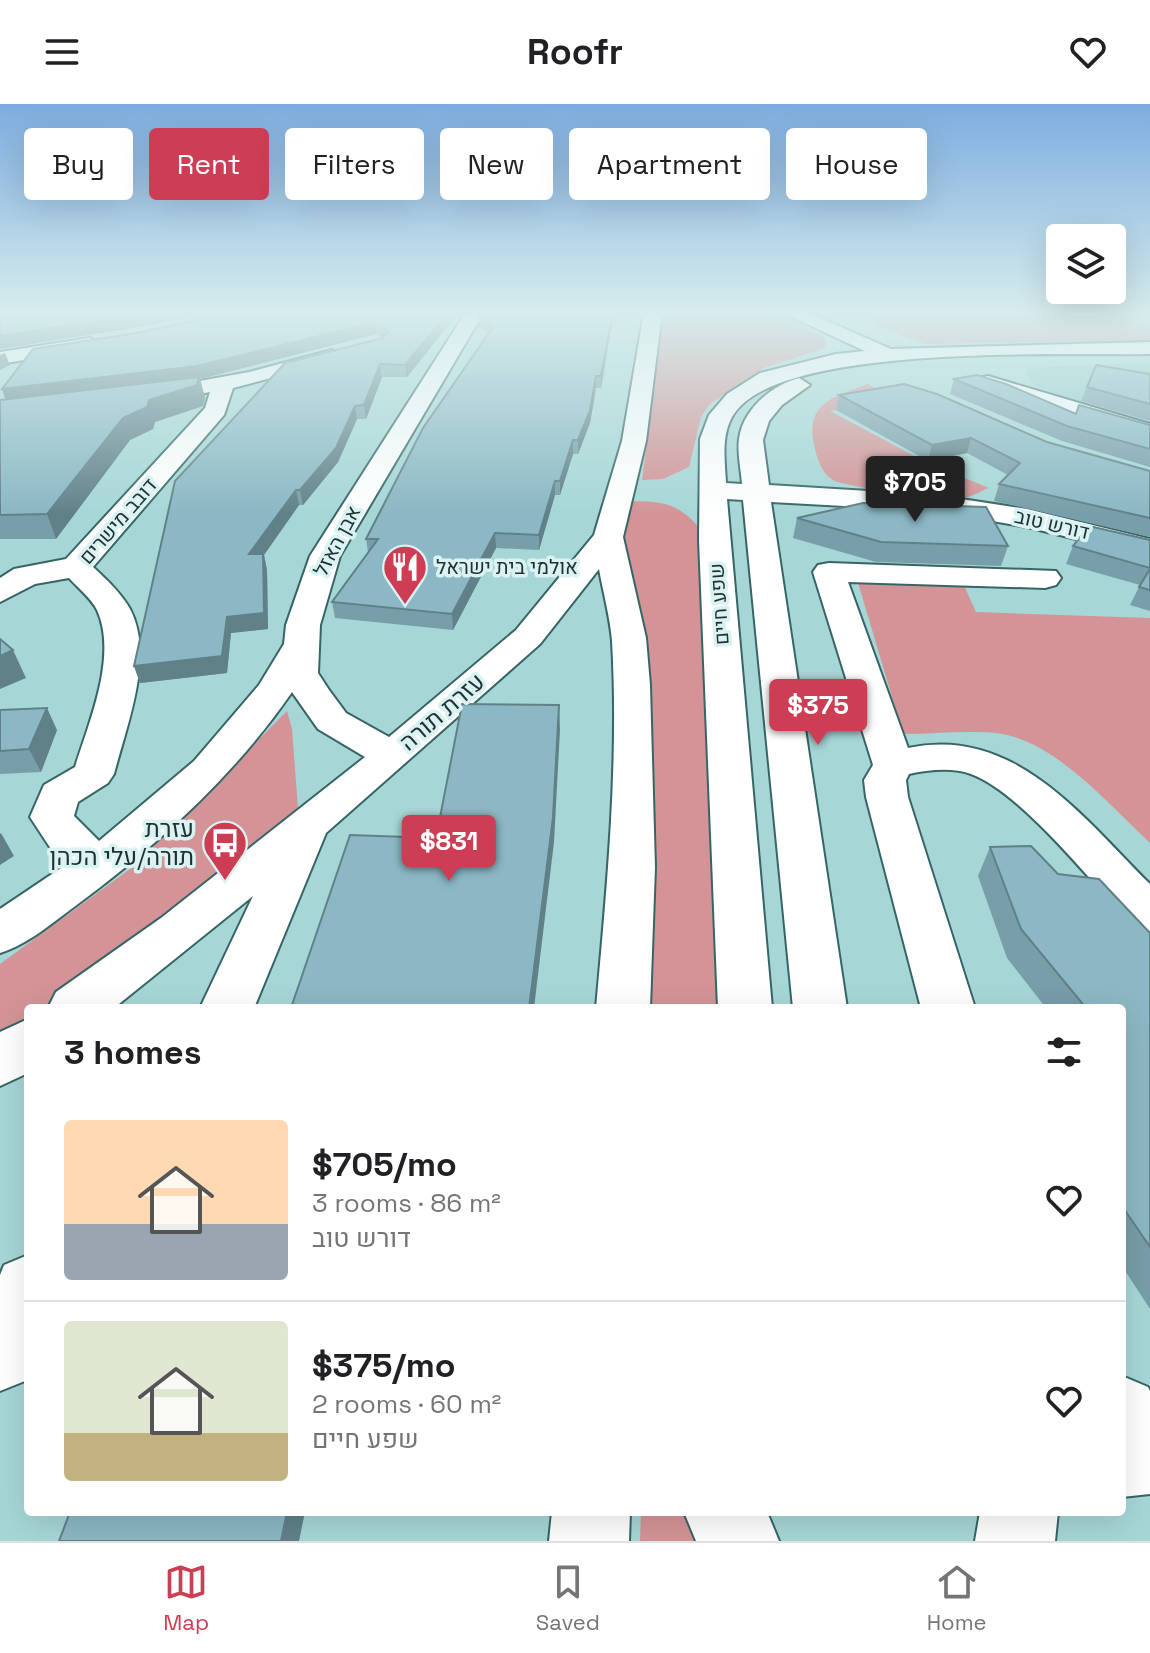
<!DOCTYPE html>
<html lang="en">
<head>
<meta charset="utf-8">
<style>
	:root { --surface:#fff; --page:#f2f2f2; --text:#202124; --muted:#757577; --line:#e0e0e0; --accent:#cd3d54 }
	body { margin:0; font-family:"Space Grotesk",Heebo,sans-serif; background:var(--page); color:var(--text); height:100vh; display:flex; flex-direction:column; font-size:30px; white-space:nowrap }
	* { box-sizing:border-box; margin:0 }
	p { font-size:26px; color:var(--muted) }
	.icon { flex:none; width:44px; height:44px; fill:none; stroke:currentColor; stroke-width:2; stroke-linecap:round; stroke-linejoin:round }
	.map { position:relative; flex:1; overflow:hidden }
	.sheet { position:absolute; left:24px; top:900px; width:1102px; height:512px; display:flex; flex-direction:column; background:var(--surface); border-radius:8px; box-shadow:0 8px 32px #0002 }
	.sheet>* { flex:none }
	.guide { position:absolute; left:24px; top:24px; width:1102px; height:72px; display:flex; gap:16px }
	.buttons { position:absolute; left:1046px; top:120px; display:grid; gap:16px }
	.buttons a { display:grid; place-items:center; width:80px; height:80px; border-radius:8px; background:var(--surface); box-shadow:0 8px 32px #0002; font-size:40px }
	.price { position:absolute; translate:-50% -68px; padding:0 18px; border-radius:8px; background:var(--accent); color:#fff; font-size:26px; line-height:52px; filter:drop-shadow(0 2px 4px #0008) }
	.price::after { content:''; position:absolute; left:50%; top:48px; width:24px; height:18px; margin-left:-12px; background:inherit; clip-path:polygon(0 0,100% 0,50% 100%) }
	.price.current { background:#222; color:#fff }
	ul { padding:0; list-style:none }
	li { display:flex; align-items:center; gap:24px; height:200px; padding:0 40px }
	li+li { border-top:2px solid var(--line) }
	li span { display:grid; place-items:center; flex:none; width:224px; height:160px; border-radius:8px; color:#555 }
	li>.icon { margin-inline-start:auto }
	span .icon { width:96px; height:96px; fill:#fffc; stroke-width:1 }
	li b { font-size:34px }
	h2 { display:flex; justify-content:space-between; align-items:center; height:96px; padding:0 40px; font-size:34px }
	.tag { padding:0 28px; border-radius:8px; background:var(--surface); box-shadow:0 8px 32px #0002; font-size:28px; line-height:72px }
	.tag.current { background:var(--accent); color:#fff }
	header { display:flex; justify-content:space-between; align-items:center; height:104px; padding:0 40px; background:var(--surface); font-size:36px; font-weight:700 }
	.tab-bar { display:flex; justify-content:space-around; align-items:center; height:112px; border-top:2px solid var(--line); background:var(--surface); font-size:22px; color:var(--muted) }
	.tab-bar a { display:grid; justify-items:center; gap:4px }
	.tab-bar .current { color:var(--accent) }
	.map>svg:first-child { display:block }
	.built { fill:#92cccc }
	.green { fill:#d49497 }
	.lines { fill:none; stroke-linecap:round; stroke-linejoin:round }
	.minor-casing { stroke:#376565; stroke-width:4 }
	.minor { fill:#fff; fill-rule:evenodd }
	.wall { fill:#789ea9 }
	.shaded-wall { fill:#618189 }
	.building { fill:#8bb8c4; stroke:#618189; stroke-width:2 }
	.labels { text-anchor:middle; stroke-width:7; stroke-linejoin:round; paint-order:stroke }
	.far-street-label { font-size:20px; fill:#1e3232; stroke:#daf2f2 }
	.far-poi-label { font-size:20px; fill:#1e3232; stroke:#daf2f2; text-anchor:start }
	.street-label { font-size:24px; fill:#1e3232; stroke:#daf2f2 }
	.poi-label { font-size:24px; fill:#1e3232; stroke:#daf2f2; text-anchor:end }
</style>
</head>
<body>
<header><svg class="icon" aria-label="menu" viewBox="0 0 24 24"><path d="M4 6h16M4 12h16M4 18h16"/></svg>Roofr<svg class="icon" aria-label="heart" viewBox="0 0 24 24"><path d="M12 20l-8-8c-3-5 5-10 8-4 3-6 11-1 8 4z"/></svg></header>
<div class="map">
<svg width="1150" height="1437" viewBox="0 0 1150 1437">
	<rect width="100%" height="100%" fill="#a6d7d6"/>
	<!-- built -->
	<path class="built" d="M1150,259V323L1067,296L1036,282L1027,271L1028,265L1047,263Z"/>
	<!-- green -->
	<g class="green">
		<path d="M664,208C723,208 776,198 826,235L825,244L764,264L710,300L701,313L689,363L663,375L642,376Z"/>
		<path d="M877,208H1107L1150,220V236L925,240L875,222Z"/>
		<path d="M868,280L876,285L925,290L830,307L924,357L989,384C982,386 974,392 967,393C949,395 846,384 833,376C822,369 818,357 815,345C804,299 831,294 868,280Z"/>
		<path d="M633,397C666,398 676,399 699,423L725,904H648L616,461Z"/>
		<path d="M856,472L962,477L976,508L1150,514V739C1109,701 1055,636 996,629C966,626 933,630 903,630Z"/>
		<path d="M287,607L292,625L298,704L81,881L48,904H28V917L0,937V860L130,765Z"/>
		<path d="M641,1408H690L695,1437H640Z"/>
	</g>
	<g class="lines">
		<!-- minor casing -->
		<g class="minor-casing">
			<g id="minor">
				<path d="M466,208H484L340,452L320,521L318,569L329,586L346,609L389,633L516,526L594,431L622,337L644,208H662L646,337L623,433L646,534L650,581L655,763L650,904H596C607,783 619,659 612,537C610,513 603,488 599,465L540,540L326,729L254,904H200L253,792L114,904H48L56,888L161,814L365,653L318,625L292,588C234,672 160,739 78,800C53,818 29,840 0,849V805L67,760L51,745L30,713L44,681L75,663C89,618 118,552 97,506C91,494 78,484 69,474L35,480L0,498V474L14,465L66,455L205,304L210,288L142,301L134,299L131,294L134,289L249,268L332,246L342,252L339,256L233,284L224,311L93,463C106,475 121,489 130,505C155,552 126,623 114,670L108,679L78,698L74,712L99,737L194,657L259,581L284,540L286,521L310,452Z"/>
				<path d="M781,208H807L891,245L1150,238V250C1068,252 773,238 732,313C721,333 725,357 726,379L742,380C741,365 737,349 739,335C743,305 772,281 799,274L810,281L782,301L769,317L763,336L769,381L935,391L1027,405L1150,435V453L1027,423L935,407L771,398L847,904H793L743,396L727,395L772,904H718L699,436L700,335L709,311L727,290L760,269L836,250L865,247Z"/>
				<path d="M90,234L100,240L97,244L0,260V248Z"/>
				<path d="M988,272L1150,320V335L980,284L977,279L980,274Z"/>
				<path d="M829,459L1056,467L1061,474L1056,481L1045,484L848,478L908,644C1015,621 1083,714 1150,780V828L1133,823C1094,781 1021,688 971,670C952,663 928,666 909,670L906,676L908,693L975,904H921L866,693L864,676L873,661L813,468L818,461Z"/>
				<path d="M28,915V969L0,982V928Z"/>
				<path d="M28,1151V1270L25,1277L0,1287V1171L4,1161Z"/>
				<path d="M1122,1272L1148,1283L1150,1287V1390L1122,1393Z"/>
				<path d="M552,1408H630L629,1437H549Z"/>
				<path d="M684,1408H767L779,1437H696Z"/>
				<path d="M980,1408H1058L1055,1437H975Z"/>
			</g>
		</g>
		<!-- minor -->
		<use href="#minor" class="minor"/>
	</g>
	<!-- wall -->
	<g class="wall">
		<path d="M234,208H455V213L407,273H382L366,315H357L338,358L303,401H299L264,451L267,466L268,525L231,529L227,569L140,579L134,562L383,234L376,230L200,275L205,294L203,302L155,318L153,325L130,336L56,435H0V296H6L2,285L137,229Z"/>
		<path d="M614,208L601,284H596L590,319L578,350H573L560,391H555L539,446L496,444L453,526L335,514L332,498L368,448L366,435L488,230L479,223L478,212Z"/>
		<path d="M1138,208H1150V212Z"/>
		<path d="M1150,270V317L1081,297L1087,283Z"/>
		<path d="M954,275L1076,310L1150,321V363L1062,337L950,290Z"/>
		<path d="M839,291L1047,338L1150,367V433L994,397L999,380L1008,371L967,349L928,357L836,306Z"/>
		<path d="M797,414L1008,442L1001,462L876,458L793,434Z"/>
		<path d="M1150,436V507L1130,501L1140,481L1066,460L1073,442Z"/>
		<path d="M0,606L57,626L41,668L0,670Z"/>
		<path d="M990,743L1058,770L1150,829V1205L1122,1162V904H1046L1007,854L978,772Z"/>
	</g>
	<!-- shaded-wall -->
	<g class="shaded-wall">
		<path d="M152,208H209L139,223L0,245V232Z"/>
		<path d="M449,208H455V213L407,273L405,261Z"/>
		<path d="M613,208H614L601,284V272Z"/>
		<path d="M375,218L376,230L200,275L205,294L203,302L155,318L153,325L130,336L56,435L2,285Z"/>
		<path d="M5,249L10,261L0,266V251Z"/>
		<path d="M380,260L382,273L366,315L364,301Z"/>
		<path d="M596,272V284L590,319L578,350V336Z"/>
		<path d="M355,302L357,315L338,358L303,401L300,386Z"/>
		<path d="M971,334L967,349L928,357L932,341Z"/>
		<path d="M573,336V350L560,391V377Z"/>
		<path d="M555,377V391L539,446V431Z"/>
		<path d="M296,386L299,401L264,451L267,466L268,525L231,529L227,569L140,579L134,562L249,450Z"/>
		<path d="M495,429L496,444L453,526L452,510Z"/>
		<path d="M13,546L26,574L0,585V552Z"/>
		<path d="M559,601L560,626L554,738L534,904H529Z"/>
		<path d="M47,604L57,626L41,668L29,645Z"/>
		<path d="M1,729L14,752L0,761V730Z"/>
		<path d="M287,1408H305L299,1437H281Z"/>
	</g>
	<!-- building -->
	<g class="building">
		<path d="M0,208H152L0,232Z"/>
		<path d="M234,208H449L405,261L380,260L364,301L355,302L336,344L300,386H296L249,450H263L264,509L227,513L222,552L134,562L175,377L285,259L383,234L388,227L375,218L197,262L2,285L33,245L137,229Z"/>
		<path d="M480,208H613L601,272H596L590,306L578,336H573L560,377H555L539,431L495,429L452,510L332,498L378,435H366L423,324L493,223L478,212Z"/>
		<path d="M1096,261L1150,270V300L1087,283Z"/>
		<path d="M977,271L1006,280L1076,310L1079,301L1150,321V345L1067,322L954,275Z"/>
		<path d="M199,273L197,281L149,296L147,303L123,314L47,410L0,411V296Z"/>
		<path d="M904,280L937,290L1047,338L1150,367V414L999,380L1020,359L971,334L932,341L839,291Z"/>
		<path d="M863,399L986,403L1008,442L881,438L797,414Z"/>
		<path d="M1089,422L1150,436V464L1073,442Z"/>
		<path d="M1150,465V486L1139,483Z"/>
		<path d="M0,535L13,546L0,552Z"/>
		<path d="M462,600L559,601L553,713L529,904H291L350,731L436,734Z"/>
		<path d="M47,604L29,645L0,647V606Z"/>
		<path d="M1031,742L1058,770L1099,775L1150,829V1143L1122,1102V904H1086L1021,825L990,743Z"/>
		<path d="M70,1408H287L281,1437H59Z"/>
	</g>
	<!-- sky -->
	<linearGradient id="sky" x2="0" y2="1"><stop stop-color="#7cacdf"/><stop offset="0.51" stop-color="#d7eded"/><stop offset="1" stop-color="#d7eded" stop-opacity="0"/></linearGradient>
	<rect width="1150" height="410" fill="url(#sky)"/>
	<!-- icons -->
	<defs>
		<g id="restaurant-pin" transform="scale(2.3)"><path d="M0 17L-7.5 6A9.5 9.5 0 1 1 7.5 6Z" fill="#cd3d54" stroke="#daf2f2"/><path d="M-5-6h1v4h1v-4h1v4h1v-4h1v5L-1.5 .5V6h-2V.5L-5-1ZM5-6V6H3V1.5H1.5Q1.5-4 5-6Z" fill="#fff"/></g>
		<g id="bus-pin" transform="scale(2.3)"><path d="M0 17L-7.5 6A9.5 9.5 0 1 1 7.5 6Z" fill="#cd3d54" stroke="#daf2f2"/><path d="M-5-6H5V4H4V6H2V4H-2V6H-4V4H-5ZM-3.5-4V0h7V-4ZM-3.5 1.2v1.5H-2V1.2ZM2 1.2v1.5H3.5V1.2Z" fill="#fff"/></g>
	</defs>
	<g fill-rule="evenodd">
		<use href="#restaurant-pin" x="405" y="463"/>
		<use href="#bus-pin" x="225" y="739"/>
	</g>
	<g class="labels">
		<!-- far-street labels -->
		<g class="far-street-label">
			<text transform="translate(118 417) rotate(-49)" y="7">דובב מישרים</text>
			<text transform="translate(1052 420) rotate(13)" y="7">דורש טוב</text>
			<text transform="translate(337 437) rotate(-62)" y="7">אבן האזל</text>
			<text transform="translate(719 500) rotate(-94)" y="7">שפע חיים</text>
		</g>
		<!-- far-poi labels -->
		<g class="far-poi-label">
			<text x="436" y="470">אולמי בית ישראל</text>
		</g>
		<!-- street labels -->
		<g class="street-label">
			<text transform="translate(442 608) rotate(-41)" y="8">עזרת תורה</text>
		</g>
		<!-- poi labels -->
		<g class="poi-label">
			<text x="194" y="733">עזרת<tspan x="194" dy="28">תורה/עלי הכהן</tspan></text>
		</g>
	</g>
</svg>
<div class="buttons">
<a><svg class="icon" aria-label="layers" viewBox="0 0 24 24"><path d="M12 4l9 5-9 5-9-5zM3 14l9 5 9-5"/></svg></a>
</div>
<b class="price current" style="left:915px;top:420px">$705</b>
<b class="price" style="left:818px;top:643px">$375</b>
<b class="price" style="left:449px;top:779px">$831</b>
<div class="guide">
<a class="tag">Buy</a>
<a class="tag current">Rent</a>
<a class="tag">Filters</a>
<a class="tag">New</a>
<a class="tag">Apartment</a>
<a class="tag">House</a>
</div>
<section class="sheet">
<h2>3 homes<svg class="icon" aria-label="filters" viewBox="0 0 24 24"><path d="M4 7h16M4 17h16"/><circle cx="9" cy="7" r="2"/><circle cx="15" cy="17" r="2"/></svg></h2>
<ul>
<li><span style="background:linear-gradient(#ffd9b3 65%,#9aa5b1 0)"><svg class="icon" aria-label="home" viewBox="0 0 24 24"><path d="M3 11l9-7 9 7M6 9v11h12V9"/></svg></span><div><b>$705/mo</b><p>3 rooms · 86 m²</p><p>דורש טוב</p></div><svg class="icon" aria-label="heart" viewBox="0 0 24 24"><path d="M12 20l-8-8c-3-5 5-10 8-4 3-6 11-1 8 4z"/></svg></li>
<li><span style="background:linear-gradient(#dfe7d0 70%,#c2b280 0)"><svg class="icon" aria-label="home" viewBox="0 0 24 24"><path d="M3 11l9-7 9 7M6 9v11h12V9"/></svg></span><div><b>$375/mo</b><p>2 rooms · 60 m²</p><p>שפע חיים</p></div><svg class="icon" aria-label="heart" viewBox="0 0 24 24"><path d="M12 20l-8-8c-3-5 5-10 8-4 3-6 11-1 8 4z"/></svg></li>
</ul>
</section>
</div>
<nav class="tab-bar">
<a class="current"><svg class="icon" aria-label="map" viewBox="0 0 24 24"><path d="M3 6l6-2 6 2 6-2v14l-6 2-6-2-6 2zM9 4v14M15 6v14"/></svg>Map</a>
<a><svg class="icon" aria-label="saved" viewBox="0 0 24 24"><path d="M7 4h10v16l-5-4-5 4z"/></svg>Saved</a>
<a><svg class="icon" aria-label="home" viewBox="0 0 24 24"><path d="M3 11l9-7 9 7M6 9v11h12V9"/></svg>Home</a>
</nav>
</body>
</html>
